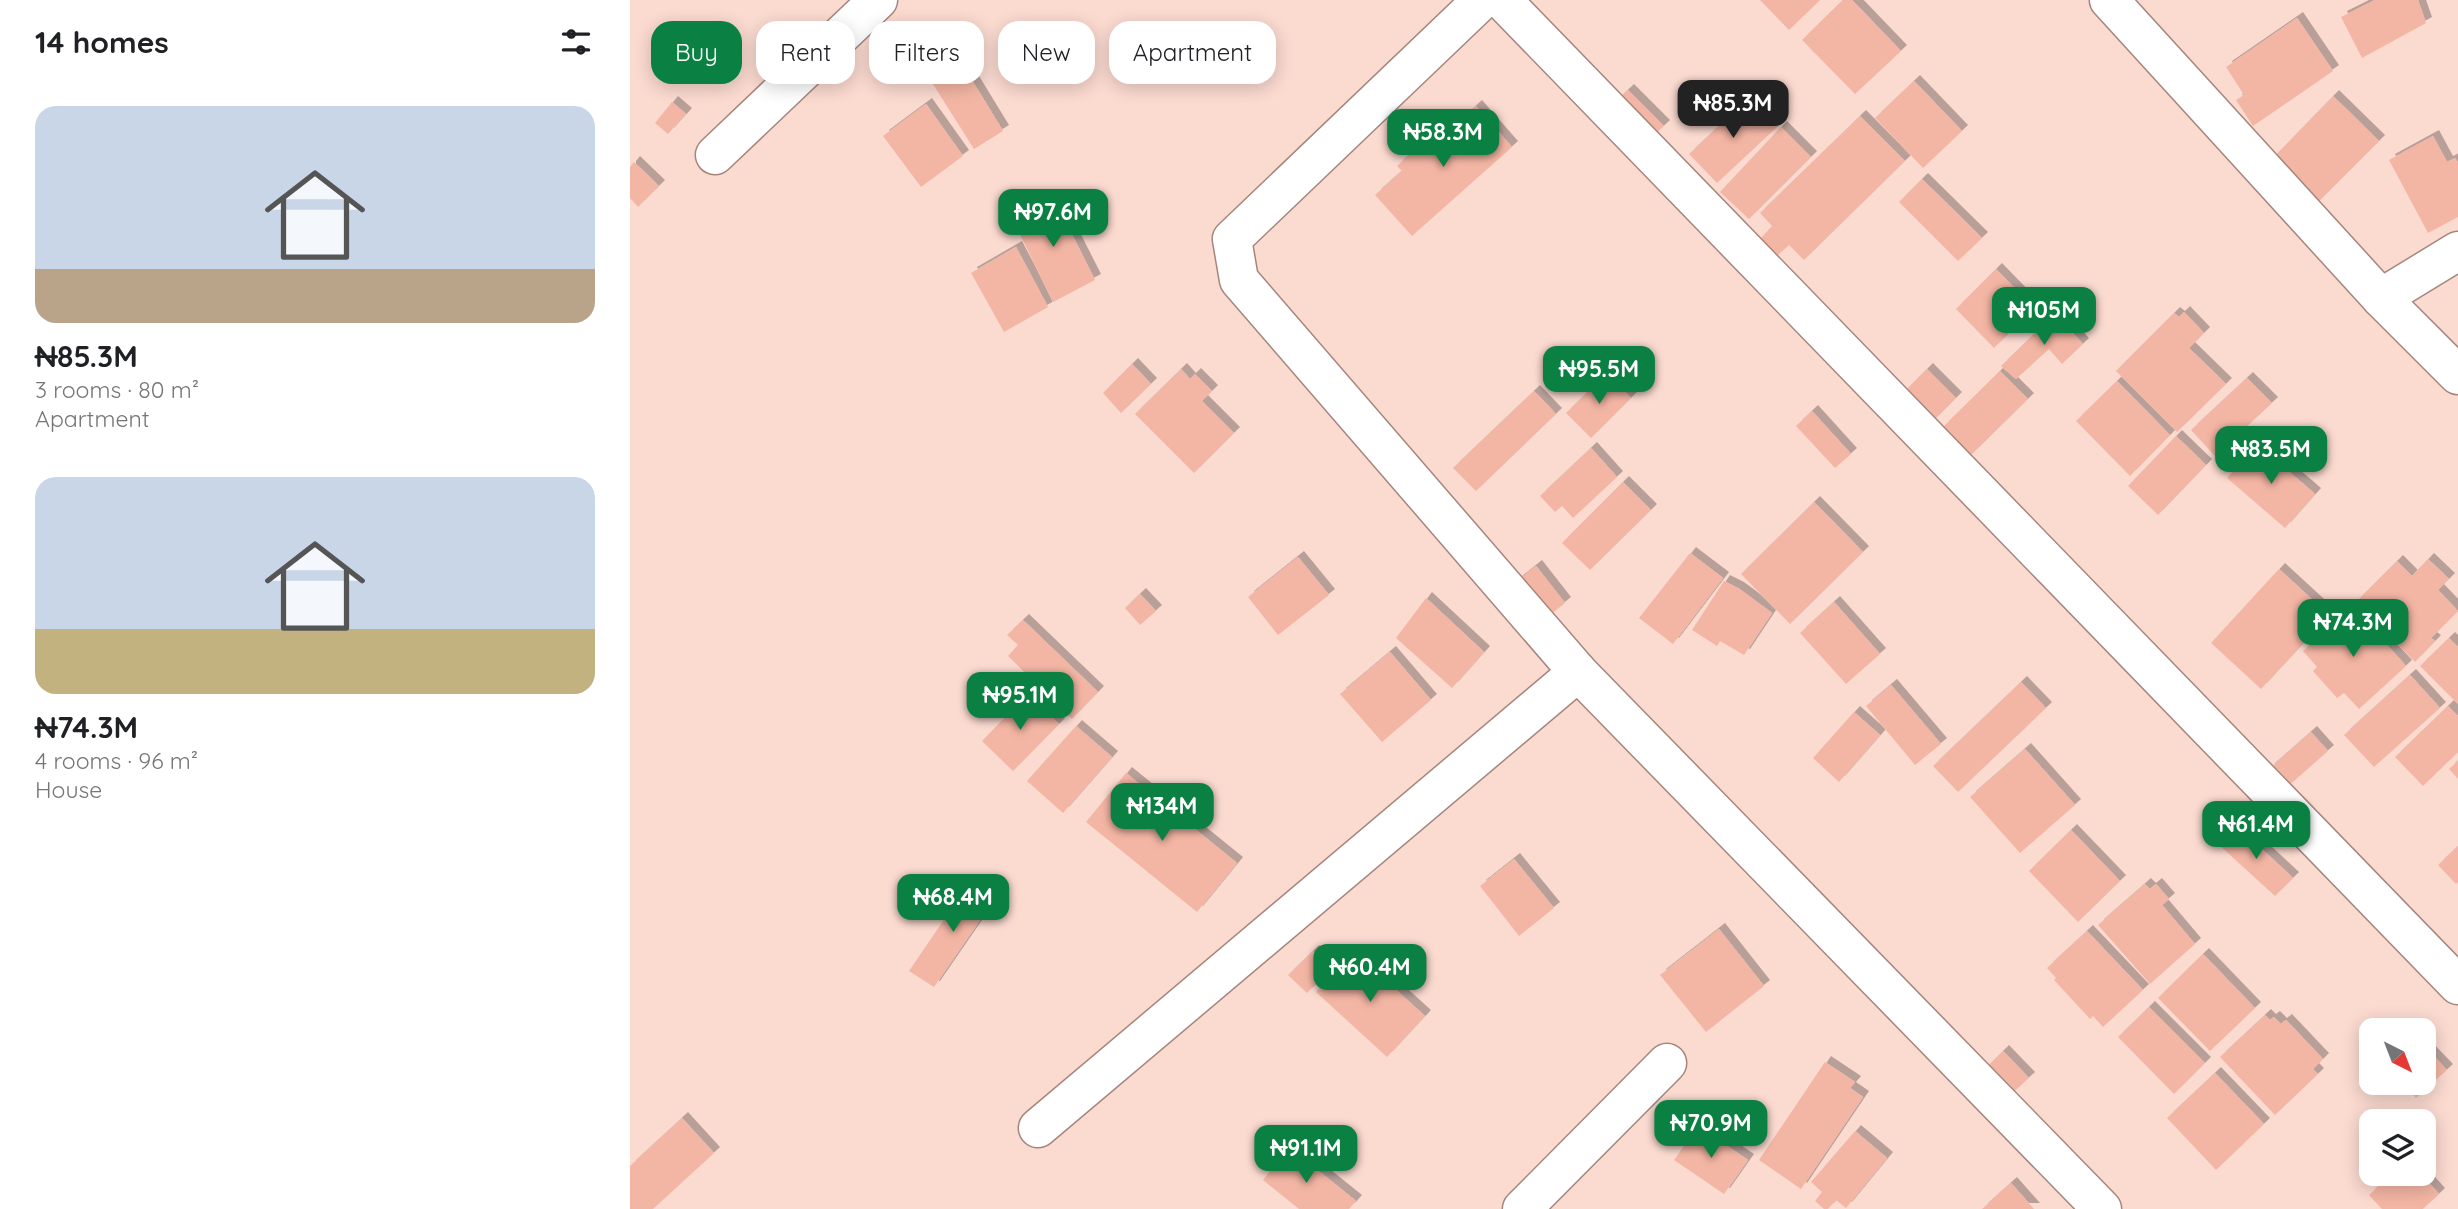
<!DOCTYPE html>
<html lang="en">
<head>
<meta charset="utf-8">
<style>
	:root { --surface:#fff; --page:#f6f6f6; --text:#202124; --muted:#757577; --accent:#0b8043 }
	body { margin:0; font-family:Quicksand,sans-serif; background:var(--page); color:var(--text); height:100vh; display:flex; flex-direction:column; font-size:26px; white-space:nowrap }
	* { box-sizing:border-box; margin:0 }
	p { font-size:23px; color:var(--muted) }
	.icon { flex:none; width:38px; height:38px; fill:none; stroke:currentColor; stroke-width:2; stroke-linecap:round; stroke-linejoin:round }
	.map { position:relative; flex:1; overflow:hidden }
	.sheet { display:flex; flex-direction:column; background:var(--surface); width:630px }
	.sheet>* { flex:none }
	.top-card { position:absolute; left:21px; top:21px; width:665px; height:63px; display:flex; gap:14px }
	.needle { width:46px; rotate:138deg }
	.buttons { position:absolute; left:1729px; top:1018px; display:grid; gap:14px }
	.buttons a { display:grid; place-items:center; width:77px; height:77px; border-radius:14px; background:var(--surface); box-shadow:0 4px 18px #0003; font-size:35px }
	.price { position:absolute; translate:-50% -60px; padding:0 16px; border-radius:14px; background:var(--accent); color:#fff; font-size:23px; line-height:46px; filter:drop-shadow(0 2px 4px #0008) }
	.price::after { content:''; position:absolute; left:50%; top:42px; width:21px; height:16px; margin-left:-10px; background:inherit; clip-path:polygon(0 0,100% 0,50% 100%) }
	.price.current { background:#222; color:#fff }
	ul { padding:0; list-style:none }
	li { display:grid; align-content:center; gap:14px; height:371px; padding:0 35px }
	li span { display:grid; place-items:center; height:217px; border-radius:21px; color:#555 }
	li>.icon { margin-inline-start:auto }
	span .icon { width:126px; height:126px; fill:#fffc; stroke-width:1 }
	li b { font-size:30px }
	h2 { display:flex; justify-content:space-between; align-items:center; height:84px; padding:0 35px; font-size:30px }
	.pill { padding:0 24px; border-radius:21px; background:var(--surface); box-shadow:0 4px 18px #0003; font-size:24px; line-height:63px }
	.pill.current { background:var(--accent); color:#fff }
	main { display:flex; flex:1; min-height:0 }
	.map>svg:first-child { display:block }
	.building { fill:#f4b6a4; filter:url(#shadow) }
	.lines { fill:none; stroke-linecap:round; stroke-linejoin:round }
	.minor-casing { stroke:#a5867d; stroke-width:41 }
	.minor { stroke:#fff; stroke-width:38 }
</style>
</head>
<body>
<main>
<section class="sheet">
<h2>14 homes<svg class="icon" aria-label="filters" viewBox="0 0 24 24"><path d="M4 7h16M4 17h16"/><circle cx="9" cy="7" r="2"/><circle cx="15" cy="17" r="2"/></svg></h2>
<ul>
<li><span style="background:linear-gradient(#c9d6e8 75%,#b9a48a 0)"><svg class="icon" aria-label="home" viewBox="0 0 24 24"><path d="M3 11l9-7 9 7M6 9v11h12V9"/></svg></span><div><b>₦85.3M</b><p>3 rooms · 80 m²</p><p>Apartment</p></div></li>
<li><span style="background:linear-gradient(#c9d6e8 70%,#c2b280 0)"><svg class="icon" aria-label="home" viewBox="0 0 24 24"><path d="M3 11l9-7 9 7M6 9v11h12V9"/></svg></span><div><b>₦74.3M</b><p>4 rooms · 96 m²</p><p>House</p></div></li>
</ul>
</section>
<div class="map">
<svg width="1828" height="1209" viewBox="0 0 1828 1209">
	<defs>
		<filter id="shadow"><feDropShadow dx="6" dy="-6" stdDeviation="0" flood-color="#0004"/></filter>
	</defs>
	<rect width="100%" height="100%" fill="#fbdad0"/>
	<!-- building -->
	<g class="building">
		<path d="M1130,0H1190L1159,30Z"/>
		<path d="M1213,0H1222L1271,51L1225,94L1172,40Z"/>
		<path d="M1745,0H1788L1796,23L1732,58L1711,17Z"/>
		<path d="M1667,18L1703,71L1623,126L1606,100L1614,95L1596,67Z"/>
		<path d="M84,41L101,61L82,78L65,57Z"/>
		<path d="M326,54L373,131L344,149L296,73Z"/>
		<path d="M1284,81L1332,131L1293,168L1245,118Z"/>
		<path d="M998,90L1034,126L1019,140L983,104Z"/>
		<path d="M1703,96L1749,141L1683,207L1638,163Z"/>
		<path d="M1119,98L1147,127L1087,183L1059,154Z"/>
		<path d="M42,102L56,114L38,134L25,123Z"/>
		<path d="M296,104L333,156L291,187L253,136Z"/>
		<path d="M846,106L882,147L782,236L745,195L772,171L767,166L783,151L788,156L805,141L798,133L816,117L824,126Z"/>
		<path d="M1230,116L1275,161L1174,260L1159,245L1148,255L1131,238L1142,226L1130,213Z"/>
		<path d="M1151,127L1181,157L1119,219L1090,192Z"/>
		<path d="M1803,136L1817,162L1825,158L1828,163V217L1798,233L1759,160Z"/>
		<path d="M4,162L29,186L8,207L0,198V167Z"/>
		<path d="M1292,179L1352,238L1328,261L1269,202Z"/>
		<path d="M423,197L465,280L423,302L382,218Z"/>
		<path d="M386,247L418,307L374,332L341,273Z"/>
		<path d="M1366,269L1404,308L1364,348L1326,309Z"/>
		<path d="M1554,312L1574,333L1559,348L1596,384L1547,432L1486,371L1544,313L1549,317Z"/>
		<path d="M1425,314L1453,344L1432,364L1419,349L1386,379L1371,366Z"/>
		<path d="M502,364L521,384L491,413L473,393Z"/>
		<path d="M551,369L560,379L565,374L582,391L572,401L604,433L564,473L505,414Z"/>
		<path d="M1297,369L1326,398L1302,422L1273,393Z"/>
		<path d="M1370,371L1398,399L1341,455L1313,427Z"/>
		<path d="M977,373L1001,398L961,438L936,413Z"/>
		<path d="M1617,378L1642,403L1585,456L1561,430Z"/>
		<path d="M1487,381L1540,435L1500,476L1446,421Z"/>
		<path d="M904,391L926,414L846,491L823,468Z"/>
		<path d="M1182,411L1221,454L1205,468L1166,426Z"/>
		<path d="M1546,436L1576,465L1528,515L1498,486Z"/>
		<path d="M1627,444L1685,494L1655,528L1597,478Z"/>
		<path d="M961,448L987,477L943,518L932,506L925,512L910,496Z"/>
		<path d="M993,482L1021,510L960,570L932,543Z"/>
		<path d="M1184,502L1233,552L1160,624L1111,574Z"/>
		<path d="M1060,553L1093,578L1043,644L1009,618Z"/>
		<path d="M668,557L699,595L648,635L618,597Z"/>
		<path d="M1798,559L1819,579L1808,590L1828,611L1801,638L1805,641L1785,662L1726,602L1767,561L1782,576Z"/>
		<path d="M906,566L935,603L915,619L886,582Z"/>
		<path d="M1649,569L1699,615L1631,689L1581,643Z"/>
		<path d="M1094,581L1108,588L1142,613L1114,655L1090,641L1087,646L1062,630Z"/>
		<path d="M510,594L526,611L510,625L495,608Z"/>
		<path d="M796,598L854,652L822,688L766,638Z"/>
		<path d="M1204,602L1250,654L1216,684L1170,633Z"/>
		<path d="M1722,606L1776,666L1729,709L1714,693L1707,698L1683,671L1687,667L1673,651Z"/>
		<path d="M393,620L468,692L442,719L378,656L388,645L377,635Z"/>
		<path d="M1819,638L1828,647V704L1790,666Z"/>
		<path d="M760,652L801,700L752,742L710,694Z"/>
		<path d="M1780,675L1810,708L1744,767L1714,735Z"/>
		<path d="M1391,682L1416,708L1328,792L1303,766Z"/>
		<path d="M1261,685L1311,744L1285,765L1236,706Z"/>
		<path d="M398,694L429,724L383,771L352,741Z"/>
		<path d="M1818,706L1828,716V752L1793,786L1765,757Z"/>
		<path d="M1224,712L1250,735L1209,782L1183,758Z"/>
		<path d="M446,726L482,757L433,813L397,781Z"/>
		<path d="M1681,732L1698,751L1656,788L1639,769Z"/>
		<path d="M1395,749L1445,805L1390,853L1340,797Z"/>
		<path d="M1828,761V779L1819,769Z"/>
		<path d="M496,773L607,863L567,912L456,822Z"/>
		<path d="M1607,826L1663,878L1645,896L1589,845Z"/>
		<path d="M1441,830L1490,881L1448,922L1399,871Z"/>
		<path d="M1828,846V882L1826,884L1808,865Z"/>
		<path d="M884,859L924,908L889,936L850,886Z"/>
		<path d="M341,880L366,897L304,987L279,971Z"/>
		<path d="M1515,884L1520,889L1526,884L1539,899L1532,905L1565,944L1520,984L1468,925Z"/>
		<path d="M1089,929L1134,986L1076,1032L1030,975Z"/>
		<path d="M1457,931L1513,990L1473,1027L1463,1016L1460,1019L1424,980L1426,978L1417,968Z"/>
		<path d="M683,951L701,969L677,993L658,975Z"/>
		<path d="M723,951L795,1016L757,1057L686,992Z"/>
		<path d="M1573,954L1625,1008L1580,1051L1528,998Z"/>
		<path d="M1519,1007L1575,1063L1544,1094L1488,1037Z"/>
		<path d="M1635,1015L1640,1020L1644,1017L1651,1024L1656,1020L1693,1059L1683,1069L1688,1074L1645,1115L1590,1057Z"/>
		<path d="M1794,1046L1817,1070L1786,1098L1773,1083H1794Z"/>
		<path d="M1373,1051L1399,1078L1379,1096L1354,1070Z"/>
		<path d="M1195,1062L1225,1082L1220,1088L1233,1097L1171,1189L1129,1160Z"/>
		<path d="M1585,1073L1634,1124L1586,1170L1537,1118Z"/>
		<path d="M52,1118L84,1153L23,1209H0V1166Z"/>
		<path d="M1068,1126L1118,1160L1094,1194L1044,1160Z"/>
		<path d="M1225,1131L1257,1158L1216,1208L1206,1200L1198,1209H1194L1185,1201L1192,1192L1181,1182Z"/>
		<path d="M659,1147L726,1201L719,1209H669L633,1180Z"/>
		<path d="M1762,1174H1791L1809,1194L1793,1209H1752L1739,1195Z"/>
		<path d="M1381,1183L1404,1209H1352Z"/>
	</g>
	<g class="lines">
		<!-- minor casing -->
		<g class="minor-casing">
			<g id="minor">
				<path d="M852,0L602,239L609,280L948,672L1472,1209"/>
				<path d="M872,0L1828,985"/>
				<path d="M1479,0L1751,298L1828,375"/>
				<path d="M85,155L248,0"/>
				<path d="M1751,298L1828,251"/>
				<path d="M408,1128L948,672"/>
				<path d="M892,1209L1037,1063"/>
			</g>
		</g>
		<!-- minor -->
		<use href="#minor" class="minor"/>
	</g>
</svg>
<div class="buttons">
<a><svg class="needle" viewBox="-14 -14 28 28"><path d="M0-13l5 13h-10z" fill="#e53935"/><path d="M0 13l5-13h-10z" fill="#757577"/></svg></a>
<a><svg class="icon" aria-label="layers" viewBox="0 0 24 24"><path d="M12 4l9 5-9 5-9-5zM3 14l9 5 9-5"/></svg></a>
</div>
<b class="price current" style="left:1103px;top:140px">₦85.3M</b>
<b class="price" style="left:813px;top:169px">₦58.3M</b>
<b class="price" style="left:423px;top:249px">₦97.6M</b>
<b class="price" style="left:1414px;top:347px">₦105M</b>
<b class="price" style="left:969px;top:406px">₦95.5M</b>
<b class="price" style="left:1641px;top:486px">₦83.5M</b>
<b class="price" style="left:1723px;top:659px">₦74.3M</b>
<b class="price" style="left:390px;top:732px">₦95.1M</b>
<b class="price" style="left:532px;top:843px">₦134M</b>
<b class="price" style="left:1626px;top:861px">₦61.4M</b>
<b class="price" style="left:323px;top:934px">₦68.4M</b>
<b class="price" style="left:740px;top:1004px">₦60.4M</b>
<b class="price" style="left:1081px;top:1160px">₦70.9M</b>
<b class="price" style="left:676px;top:1185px">₦91.1M</b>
<div class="top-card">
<a class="pill current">Buy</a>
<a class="pill">Rent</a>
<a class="pill">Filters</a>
<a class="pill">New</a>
<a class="pill">Apartment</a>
</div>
</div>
</main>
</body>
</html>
